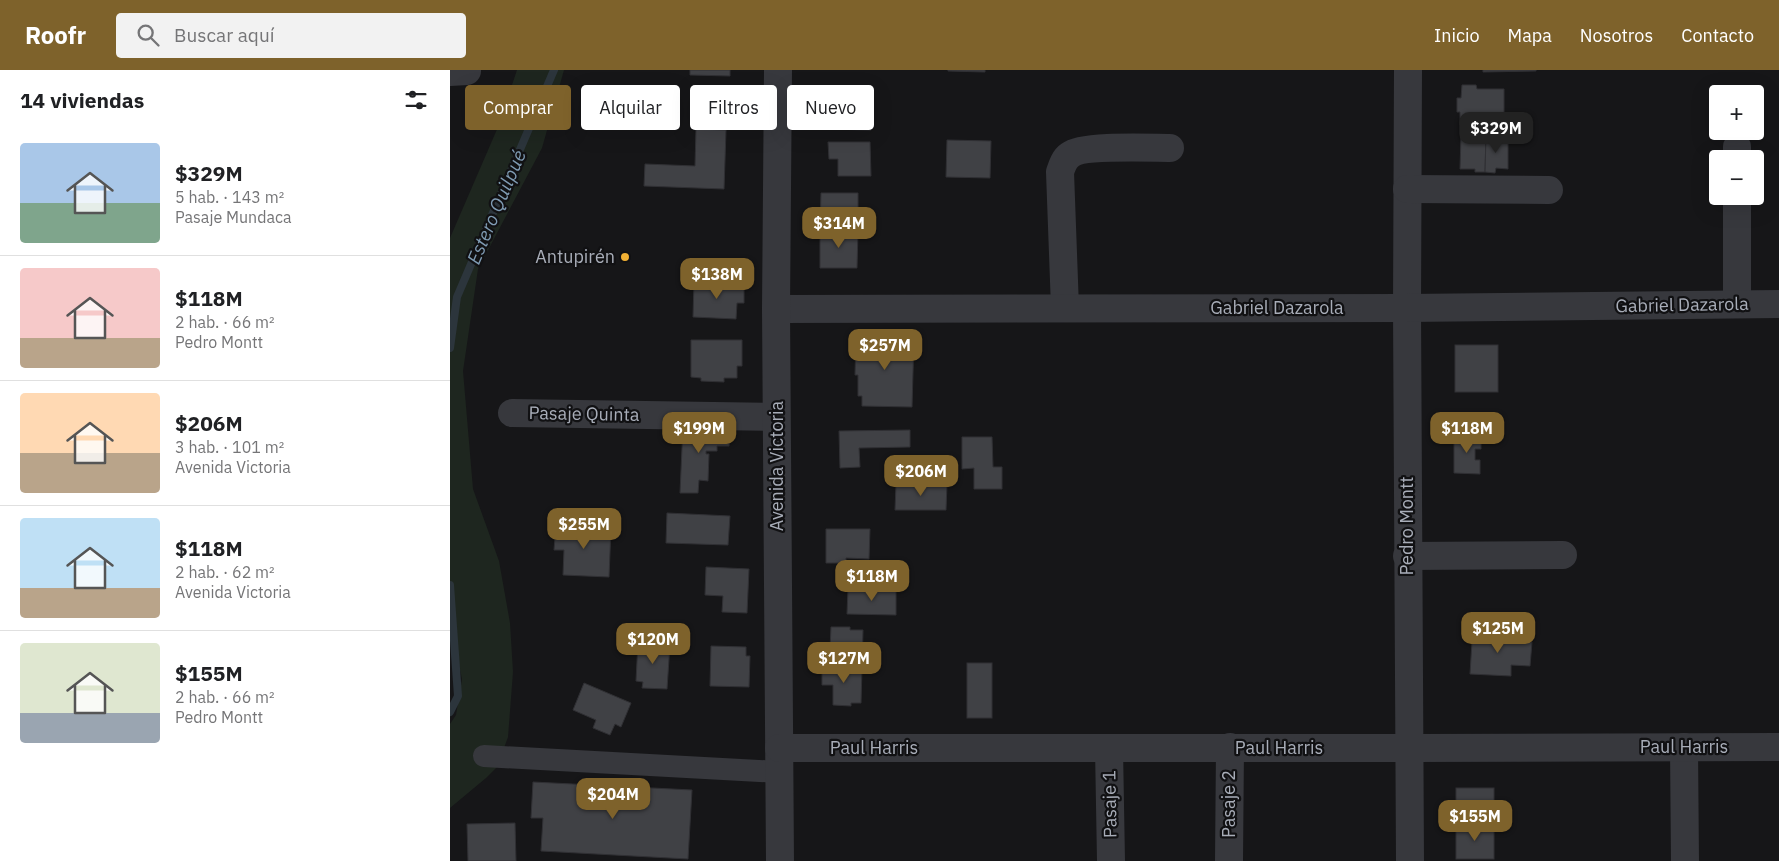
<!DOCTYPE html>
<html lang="es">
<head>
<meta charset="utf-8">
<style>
	:root { --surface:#fff; --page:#f2f2f2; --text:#202124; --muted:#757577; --line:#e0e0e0; --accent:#7e622b }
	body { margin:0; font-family:"IBM Plex Sans",sans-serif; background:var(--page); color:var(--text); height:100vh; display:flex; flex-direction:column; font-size:19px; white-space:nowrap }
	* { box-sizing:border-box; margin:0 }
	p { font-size:16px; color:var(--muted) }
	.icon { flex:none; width:28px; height:28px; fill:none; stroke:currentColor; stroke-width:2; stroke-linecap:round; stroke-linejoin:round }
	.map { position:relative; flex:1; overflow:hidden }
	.drawer { display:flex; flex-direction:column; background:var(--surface); width:450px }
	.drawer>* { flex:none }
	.banner { position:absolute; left:15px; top:15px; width:475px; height:45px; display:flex; gap:10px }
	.controls { position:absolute; left:1259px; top:15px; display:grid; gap:10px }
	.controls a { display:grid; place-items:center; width:55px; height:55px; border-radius:5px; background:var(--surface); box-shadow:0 5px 20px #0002; font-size:25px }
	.price { position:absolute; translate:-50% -42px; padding:0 11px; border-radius:10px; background:var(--accent); color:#fff; font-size:16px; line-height:32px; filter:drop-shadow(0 1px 2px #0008) }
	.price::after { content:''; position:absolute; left:50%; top:30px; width:15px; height:11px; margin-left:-8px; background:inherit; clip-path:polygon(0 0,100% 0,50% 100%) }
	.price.active { background:#222; color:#fff }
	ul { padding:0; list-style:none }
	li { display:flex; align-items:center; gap:15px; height:125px; padding:0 20px }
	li+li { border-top:1px solid var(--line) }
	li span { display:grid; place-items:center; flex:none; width:140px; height:100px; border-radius:5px; color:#555 }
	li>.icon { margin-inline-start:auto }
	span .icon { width:60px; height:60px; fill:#fffc; stroke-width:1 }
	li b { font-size:21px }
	h2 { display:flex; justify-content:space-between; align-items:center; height:60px; padding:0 20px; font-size:21px }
	.chip { padding:0 18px; border-radius:5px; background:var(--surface); box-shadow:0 5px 20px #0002; font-size:18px; line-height:45px }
	.chip.active { background:var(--accent); color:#fff }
	header { display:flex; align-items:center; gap:30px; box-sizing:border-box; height:70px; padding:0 25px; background:var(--accent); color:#fff }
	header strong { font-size:24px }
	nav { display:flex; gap:28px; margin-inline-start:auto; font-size:18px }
	.search { width:350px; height:45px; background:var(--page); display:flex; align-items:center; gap:12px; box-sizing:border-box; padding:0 18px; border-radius:5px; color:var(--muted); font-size:19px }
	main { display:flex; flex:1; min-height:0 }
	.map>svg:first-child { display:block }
	.green { fill:#1e261f }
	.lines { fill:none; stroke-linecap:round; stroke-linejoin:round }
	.stream { stroke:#2c353c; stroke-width:8 }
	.building { fill:#404145; stroke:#303034 }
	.pedestrian { stroke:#37383d; stroke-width:22 }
	.minor { stroke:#37383d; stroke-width:28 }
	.tertiary { stroke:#37383d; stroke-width:28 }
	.poi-dot { fill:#f2b134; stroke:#111113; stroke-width:2 }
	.labels { text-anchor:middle; stroke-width:4.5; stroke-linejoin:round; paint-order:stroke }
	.poi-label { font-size:18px; fill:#a8adb8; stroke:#111113; text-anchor:end }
	.street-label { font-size:18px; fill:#a8adb8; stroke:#111113 }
	.water-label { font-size:19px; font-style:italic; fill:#7f9bb3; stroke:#111113 }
</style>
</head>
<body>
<header>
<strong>Roofr</strong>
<div class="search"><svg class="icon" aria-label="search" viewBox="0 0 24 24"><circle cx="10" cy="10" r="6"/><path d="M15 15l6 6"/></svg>Buscar aquí</div>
<nav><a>Inicio</a><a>Mapa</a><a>Nosotros</a><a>Contacto</a></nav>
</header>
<main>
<section class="drawer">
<h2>14 viviendas<svg class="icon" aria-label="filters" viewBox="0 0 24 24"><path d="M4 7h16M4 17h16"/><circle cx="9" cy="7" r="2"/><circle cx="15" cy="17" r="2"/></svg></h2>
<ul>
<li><span style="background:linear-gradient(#a9c7e8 60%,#7fa58c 0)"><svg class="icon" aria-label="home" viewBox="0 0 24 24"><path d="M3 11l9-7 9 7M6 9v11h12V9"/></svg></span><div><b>$329M</b><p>5 hab. · 143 m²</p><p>Pasaje Mundaca</p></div></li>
<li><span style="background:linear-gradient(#f6c9c9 70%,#b9a48a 0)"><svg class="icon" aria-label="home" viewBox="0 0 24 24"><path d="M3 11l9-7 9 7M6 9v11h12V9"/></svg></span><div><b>$118M</b><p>2 hab. · 66 m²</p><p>Pedro Montt</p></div></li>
<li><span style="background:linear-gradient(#ffd9b3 60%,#b9a48a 0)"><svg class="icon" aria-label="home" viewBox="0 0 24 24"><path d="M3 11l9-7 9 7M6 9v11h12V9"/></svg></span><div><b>$206M</b><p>3 hab. · 101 m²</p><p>Avenida Victoria</p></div></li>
<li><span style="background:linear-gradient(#bfe0f5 70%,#b9a48a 0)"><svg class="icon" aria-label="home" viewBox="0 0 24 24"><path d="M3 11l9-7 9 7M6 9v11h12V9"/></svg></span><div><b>$118M</b><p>2 hab. · 62 m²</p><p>Avenida Victoria</p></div></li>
<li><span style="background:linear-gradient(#dfe7d0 70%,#9aa5b1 0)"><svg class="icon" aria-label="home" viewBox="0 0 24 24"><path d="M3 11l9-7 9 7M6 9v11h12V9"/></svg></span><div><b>$155M</b><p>2 hab. · 66 m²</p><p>Pedro Montt</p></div></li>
</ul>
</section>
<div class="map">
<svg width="1329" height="791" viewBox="0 0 1329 791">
	<rect width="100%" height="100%" fill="#161618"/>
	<!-- green -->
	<path class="green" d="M67,0H114L92,78L28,199L13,301L23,419L49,491L60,553L63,602L58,667L47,697L36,708L0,738V654L6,645L12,609L0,553V168L48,57Z"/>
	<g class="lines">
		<!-- stream -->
		<g class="stream">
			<path d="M0,278L7,227L104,0"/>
			<path d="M0,515L8,626L0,642"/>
		</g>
	</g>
	<!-- building -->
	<g class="building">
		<path d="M240,0H280V6L240,5Z"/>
		<path d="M498,0H535V2L498,1Z"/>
		<path d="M1033,0H1086V1L1033,2Z"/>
		<path d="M1012,15H1026L1027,19H1054V51H1030V56L1010,55V42H1007V28H1011Z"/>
		<path d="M374,32L422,34L421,60L373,59Z"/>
		<path d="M246,59L276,60L274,119L194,116L195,94L245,96Z"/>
		<path d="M1011,66H1036L1035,102H1025V99H1010Z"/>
		<path d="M1036,66L1058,67V99L1046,98L1045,103L1035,102Z"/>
		<path d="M497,70L541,71L540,108L496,107Z"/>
		<path d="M378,72H420L421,106H388V89H379Z"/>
		<path d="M371,123H408V161H370Z"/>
		<path d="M370,161H408L407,198H370Z"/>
		<path d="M244,212L294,214V233H287L286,249L243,247Z"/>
		<path d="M406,266L464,267L462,337L412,336V326H408V305H405Z"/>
		<path d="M241,270H292V296H287V308H274V312L251,311V308L241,307Z"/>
		<rect x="1005" y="275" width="43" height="47"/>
		<path d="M233,356L280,358L279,376H267V381H256V384H259L258,411L249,410L248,423H230Z"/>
		<path d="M460,360V377L409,378L410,397L390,398L389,361Z"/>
		<path d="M1004,364H1031V379H1025V390H1030V404L1004,403Z"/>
		<path d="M512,367H542L543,397H552V419H524V398L512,399Z"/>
		<path d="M446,414H497L496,440H445Z"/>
		<path d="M217,443L280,446L278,475L216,473Z"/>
		<path d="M106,454L161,457L159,507L113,505L114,480H104Z"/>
		<path d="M376,459H420L419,489L396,488V493H376Z"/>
		<path d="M256,497L299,499L297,543L272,542L273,526L255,525Z"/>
		<path d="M398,519H446V545L397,544Z"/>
		<path d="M381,557H400V560H413L412,598L372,597L373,580H380Z"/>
		<path d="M1026,559L1042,560L1041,572H1048L1049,563L1068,564L1067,572H1082L1080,596L1061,595V606L1020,604L1022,572L1025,573Z"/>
		<path d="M188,572L220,574L217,619L192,618L193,612L186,611Z"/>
		<path d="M261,576L296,577V586H300L299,617L260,616Z"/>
		<rect x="517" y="593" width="25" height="55"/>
		<path d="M372,597L412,598L411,633H401V636L383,635V615H372Z"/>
		<path d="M134,613L181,633L171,657L165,654L160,665L143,658L146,650L123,640Z"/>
		<path d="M83,712L242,720L238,789L91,781L93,748H81Z"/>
		<rect x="1006" y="718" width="38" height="37"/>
		<path d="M65,753L66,791H18L17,754Z"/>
		<rect x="1006" y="755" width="38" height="34"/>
	</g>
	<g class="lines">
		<!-- pedestrian -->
		<path class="pedestrian" d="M34,686L329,702"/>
		<!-- minor -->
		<g class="minor">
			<path d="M958,0L957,238L960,791"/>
			<path d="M0,2L17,1"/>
			<path d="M1287,89V77"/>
			<path d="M957,119L1099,120"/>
			<path d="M1287,234V126"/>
			<path d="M615,238L610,102C612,96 614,89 620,85C632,75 700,78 720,78"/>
			<path d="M326,239L957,238L1329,234"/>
			<path d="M62,343L326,347"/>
			<path d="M957,486L1113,485"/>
			<path d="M1234,677L1235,791"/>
			<path d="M659,678L661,791"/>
			<path d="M779,791L780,677"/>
		</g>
		<!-- tertiary -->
		<g class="tertiary">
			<path d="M328,0L326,239L330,791"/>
			<path d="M329,678H959L1329,677"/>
		</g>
	</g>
	<!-- markers -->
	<circle class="poi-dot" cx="175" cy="187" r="5"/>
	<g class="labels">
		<!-- poi labels -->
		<g class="poi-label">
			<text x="165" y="193">Antupirén</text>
		</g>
		<!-- street labels -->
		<g class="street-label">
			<text transform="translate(1232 235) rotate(-1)" y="6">Gabriel Dazarola</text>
			<text x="827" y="244">Gabriel Dazarola</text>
			<text transform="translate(134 344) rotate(1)" y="6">Pasaje Quinta</text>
			<text transform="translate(327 396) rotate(-90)" y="6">Avenida Victoria</text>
			<text transform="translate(957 456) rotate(-90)" y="6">Pedro Montt</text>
			<text x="1234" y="683">Paul Harris</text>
			<text x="424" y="684">Paul Harris</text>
			<text x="829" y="684">Paul Harris</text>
			<text transform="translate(660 734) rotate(-91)" y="6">Pasaje 1</text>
			<text transform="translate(779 734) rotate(-90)" y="6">Pasaje 2</text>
		</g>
		<!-- water labels -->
		<g class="water-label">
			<text transform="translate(46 137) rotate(-67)" y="7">Estero Quilpué</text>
		</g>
	</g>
</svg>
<div class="controls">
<a>+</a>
<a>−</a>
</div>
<b class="price active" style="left:1046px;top:84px">$329M</b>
<b class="price" style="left:389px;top:179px">$314M</b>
<b class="price" style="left:267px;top:230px">$138M</b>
<b class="price" style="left:435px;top:301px">$257M</b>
<b class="price" style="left:249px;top:384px">$199M</b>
<b class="price" style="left:1017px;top:384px">$118M</b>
<b class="price" style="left:471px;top:427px">$206M</b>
<b class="price" style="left:134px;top:480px">$255M</b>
<b class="price" style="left:422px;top:532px">$118M</b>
<b class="price" style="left:1048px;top:584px">$125M</b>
<b class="price" style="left:203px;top:595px">$120M</b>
<b class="price" style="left:394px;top:614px">$127M</b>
<b class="price" style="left:163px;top:750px">$204M</b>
<b class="price" style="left:1025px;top:772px">$155M</b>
<div class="banner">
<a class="chip active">Comprar</a>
<a class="chip">Alquilar</a>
<a class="chip">Filtros</a>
<a class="chip">Nuevo</a>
</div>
</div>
</main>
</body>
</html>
